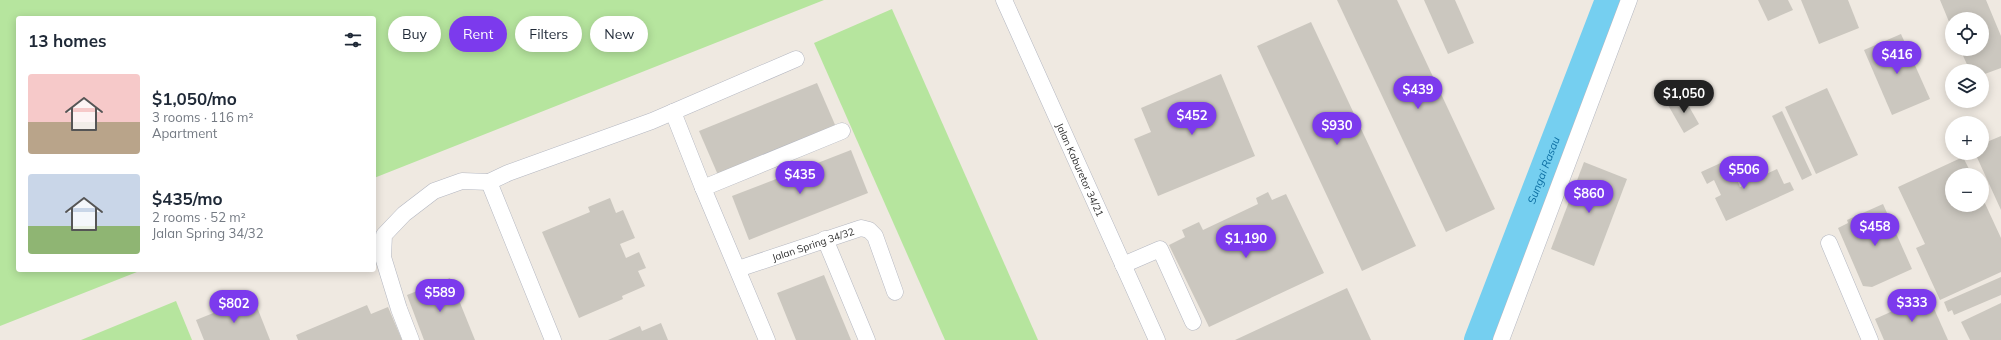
<!DOCTYPE html>
<html lang="en">
<head>
<meta charset="utf-8">
<style>
	:root { --surface:#fff; --page:#f2f2f3; --text:#1f2937; --muted:#747a83; --accent:#7c3aed }
	body { margin:0; font-family:Mulish,sans-serif; background:var(--page); color:var(--text); height:100vh; display:flex; flex-direction:column; font-size:15px; white-space:nowrap }
	* { box-sizing:border-box; margin:0 }
	p { font-size:13px; color:var(--muted) }
	.icon { flex:none; width:22px; height:22px; fill:none; stroke:currentColor; stroke-width:2; stroke-linecap:round; stroke-linejoin:round }
	.map { position:relative; flex:1; overflow:hidden }
	.panel { position:absolute; left:16px; top:16px; width:360px; height:256px; display:flex; flex-direction:column; background:var(--surface); border-radius:4px; box-shadow:0 2px 10px #0003 }
	.panel>* { flex:none }
	.top-card { position:absolute; left:388px; top:16px; width:380px; height:36px; display:flex; gap:8px }
	.buttons { position:absolute; left:1945px; top:12px; display:grid; gap:8px }
	.buttons a { display:grid; place-items:center; width:44px; height:44px; border-radius:50%; background:var(--surface); box-shadow:0 2px 10px #0003; font-size:20px }
	.price { position:absolute; translate:-50% -34px; padding:0 9px; border-radius:14px; background:var(--accent); color:#fff; font-size:13px; line-height:26px; filter:drop-shadow(0 1px 2px #0008) }
	.price::after { content:''; position:absolute; left:50%; top:24px; width:12px; height:9px; margin-left:-6px; background:inherit; clip-path:polygon(0 0,100% 0,50% 100%) }
	.price.active { background:#222; color:#fff }
	ul { padding:0; list-style:none }
	li { display:flex; align-items:center; gap:12px; height:100px; padding:0 12px }
	li span { display:grid; place-items:center; flex:none; width:112px; height:80px; border-radius:4px; color:#555 }
	li>.icon { margin-inline-start:auto }
	span .icon { width:48px; height:48px; fill:#fffc; stroke-width:1 }
	li b { font-size:17px }
	h2 { display:flex; justify-content:space-between; align-items:center; height:48px; padding:0 12px; font-size:17px }
	.chip { padding:0 14px; border-radius:18px; background:var(--surface); box-shadow:0 2px 10px #0003; font-size:14px; line-height:36px }
	.chip.active { background:var(--accent); color:#fff }
	.map>svg:first-child { display:block }
	.green { fill:#b6e59e }
	.lines { fill:none; stroke-linecap:round; stroke-linejoin:round }
	.river { stroke:#75cff0; stroke-width:28 }
	.building { fill:#cbc7bf }
	.minor-casing { stroke:#b4b7c1; stroke-width:17 }
	.minor { stroke:#fff; stroke-width:16 }
	.labels { text-anchor:middle; stroke-width:3; stroke-linejoin:round; paint-order:stroke }
	.street-label { font-size:10px; fill:#2e2e2e; stroke:#fff }
	.water-label { font-size:11px; font-style:italic; fill:#0d6fa3; stroke:#fff }
</style>
</head>
<body>
<div class="map">
<svg width="2001" height="340" viewBox="0 0 2001 340">
	<rect width="100%" height="100%" fill="#efe9e1"/>
	<!-- green -->
	<g class="green">
		<path d="M0,0H824L374,178V18H18V270H142L0,326Z"/>
		<path d="M892,9L1038,340H945L814,43Z"/>
		<path d="M176,301L192,340H81Z"/>
	</g>
	<g class="lines">
		<!-- river -->
		<path class="river" id="s1" d="M1478,340L1609,0"/>
	</g>
	<!-- building -->
	<g class="building">
		<path d="M1337,0H1397L1495,209L1446,232Z"/>
		<path d="M1424,0H1455L1474,43L1448,54Z"/>
		<path d="M1758,0H1788L1793,10L1768,21Z"/>
		<path d="M1801,0H1848L1859,28L1819,44Z"/>
		<path d="M1940,0H1986L2001,36V68L1982,75V71H1970L1960,49H1982V19H1952V29Z"/>
		<path d="M1311,22L1416,246L1362,271L1257,46Z"/>
		<path d="M1901,34L1930,99L1892,115L1864,50Z"/>
		<path d="M1221,74L1255,156L1158,196L1134,139L1151,132L1141,108Z"/>
		<path d="M817,83L836,127L718,175L699,131Z"/>
		<path d="M1827,88L1858,155L1816,174L1785,107Z"/>
		<path d="M1683,96L1699,124L1684,133L1668,105Z"/>
		<path d="M1782,111L1812,175L1802,180L1772,116Z"/>
		<path d="M2001,136V210L1975,153H1982V144Z"/>
		<path d="M851,150L868,193L749,240L732,196Z"/>
		<path d="M1963,157L1972,175H1952V205H1982V197L2001,238V272L1940,300L1916,248L1925,244L1898,187Z"/>
		<path d="M1725,161L1733,178L1736,177L1740,187L1745,185L1740,174L1744,172L1749,182L1777,169L1784,184L1790,182L1794,190L1726,221L1715,198L1721,195L1714,180L1707,184L1701,172Z"/>
		<path d="M1584,162L1627,179L1594,266L1551,249Z"/>
		<path d="M1268,192L1272,200L1286,194L1324,273L1209,327L1169,245L1185,237L1182,230L1199,222L1203,230L1258,204L1256,198Z"/>
		<path d="M610,198L616,213L623,210L635,238L620,244L626,258L639,252L646,268L638,271L645,286L622,296L623,299L579,318L542,232L590,212L588,207Z"/>
		<path d="M1883,204L1912,269L1872,287L1863,286L1838,228L1848,223L1847,220Z"/>
		<path d="M824,275L851,340H796L777,293Z"/>
		<path d="M2001,277V295L1954,315L1952,310L1948,312L1944,302Z"/>
		<path d="M450,278L475,340H424L407,295Z"/>
		<path d="M1347,288L1371,340H1235Z"/>
		<path d="M1928,295L1948,340H1884L1875,319Z"/>
		<path d="M253,297L270,340H204L196,320Z"/>
		<path d="M2001,303V340H1970L1961,322Z"/>
		<path d="M367,305L371,314L388,307L402,340H298L296,335Z"/>
		<path d="M661,323L668,340H608L640,326L642,331Z"/>
	</g>
	<g class="lines">
		<!-- minor casing -->
		<g class="minor-casing">
			<g id="minor">
				<path id="s2" d="M1004,0L1157,340"/>
				<path d="M673,112L703,188L767,340"/>
				<path d="M703,188L842,131"/>
				<path d="M825,239L867,340"/>
				<path d="M1829,243L1870,340"/>
				<path d="M1123,265L1160,249L1193,322"/>
				<path id="s3" d="M738,269L861,228L869,230L875,236L895,292"/>
				<path d="M411,340L399,309L383,257L384,235L404,214L434,191L462,181L489,182"/>
				<path d="M553,340L489,182L508,173L652,121L796,59"/>
				<path d="M1501,340L1629,0"/>
			</g>
		</g>
		<!-- minor -->
		<use href="#minor" class="minor"/>
	</g>
	<g class="labels">
		<!-- street labels -->
		<g class="street-label">
			<text dy="4" stroke="none"><textPath href="#s2" startOffset="186">Jalan Kaburetor 34/21</textPath></text>
			<text dy="4" stroke="none"><textPath href="#s3" startOffset="79">Jalan Spring 34/32</textPath></text>
		</g>
		<!-- water labels -->
		<g class="water-label">
			<text dy="4" stroke="none"><textPath href="#s1" startOffset="182">Sungai Rasau</textPath></text>
		</g>
	</g>
</svg>
<div class="buttons">
<a><svg class="icon" aria-label="locate" viewBox="0 0 24 24"><circle cx="12" cy="12" r="6"/><path d="M12 2v4M12 18v4M2 12h4M18 12h4"/></svg></a>
<a><svg class="icon" aria-label="layers" viewBox="0 0 24 24"><path d="M12 4l9 5-9 5-9-5zM3 14l9 5 9-5"/></svg></a>
<a>+</a>
<a>−</a>
</div>
<b class="price" style="left:1897px;top:75px">$416</b>
<b class="price" style="left:1418px;top:110px">$439</b>
<b class="price active" style="left:1684px;top:114px">$1,050</b>
<b class="price" style="left:1192px;top:136px">$452</b>
<b class="price" style="left:1337px;top:146px">$930</b>
<b class="price" style="left:1744px;top:190px">$506</b>
<b class="price" style="left:800px;top:195px">$435</b>
<b class="price" style="left:1589px;top:214px">$860</b>
<b class="price" style="left:1875px;top:247px">$458</b>
<b class="price" style="left:1246px;top:259px">$1,190</b>
<b class="price" style="left:440px;top:313px">$589</b>
<b class="price" style="left:1912px;top:323px">$333</b>
<b class="price" style="left:234px;top:324px">$802</b>
<div class="top-card">
<a class="chip">Buy</a>
<a class="chip active">Rent</a>
<a class="chip">Filters</a>
<a class="chip">New</a>
</div>
<section class="panel">
<h2>13 homes<svg class="icon" aria-label="filters" viewBox="0 0 24 24"><path d="M4 7h16M4 17h16"/><circle cx="9" cy="7" r="2"/><circle cx="15" cy="17" r="2"/></svg></h2>
<ul>
<li><span style="background:linear-gradient(#f6c9c9 60%,#b9a48a 0)"><svg class="icon" aria-label="home" viewBox="0 0 24 24"><path d="M3 11l9-7 9 7M6 9v11h12V9"/></svg></span><div><b>$1,050/mo</b><p>3 rooms · 116 m²</p><p>Apartment</p></div></li>
<li><span style="background:linear-gradient(#c9d6e8 65%,#8fb573 0)"><svg class="icon" aria-label="home" viewBox="0 0 24 24"><path d="M3 11l9-7 9 7M6 9v11h12V9"/></svg></span><div><b>$435/mo</b><p>2 rooms · 52 m²</p><p>Jalan Spring 34/32</p></div></li>
</ul>
</section>
</div>
</body>
</html>
